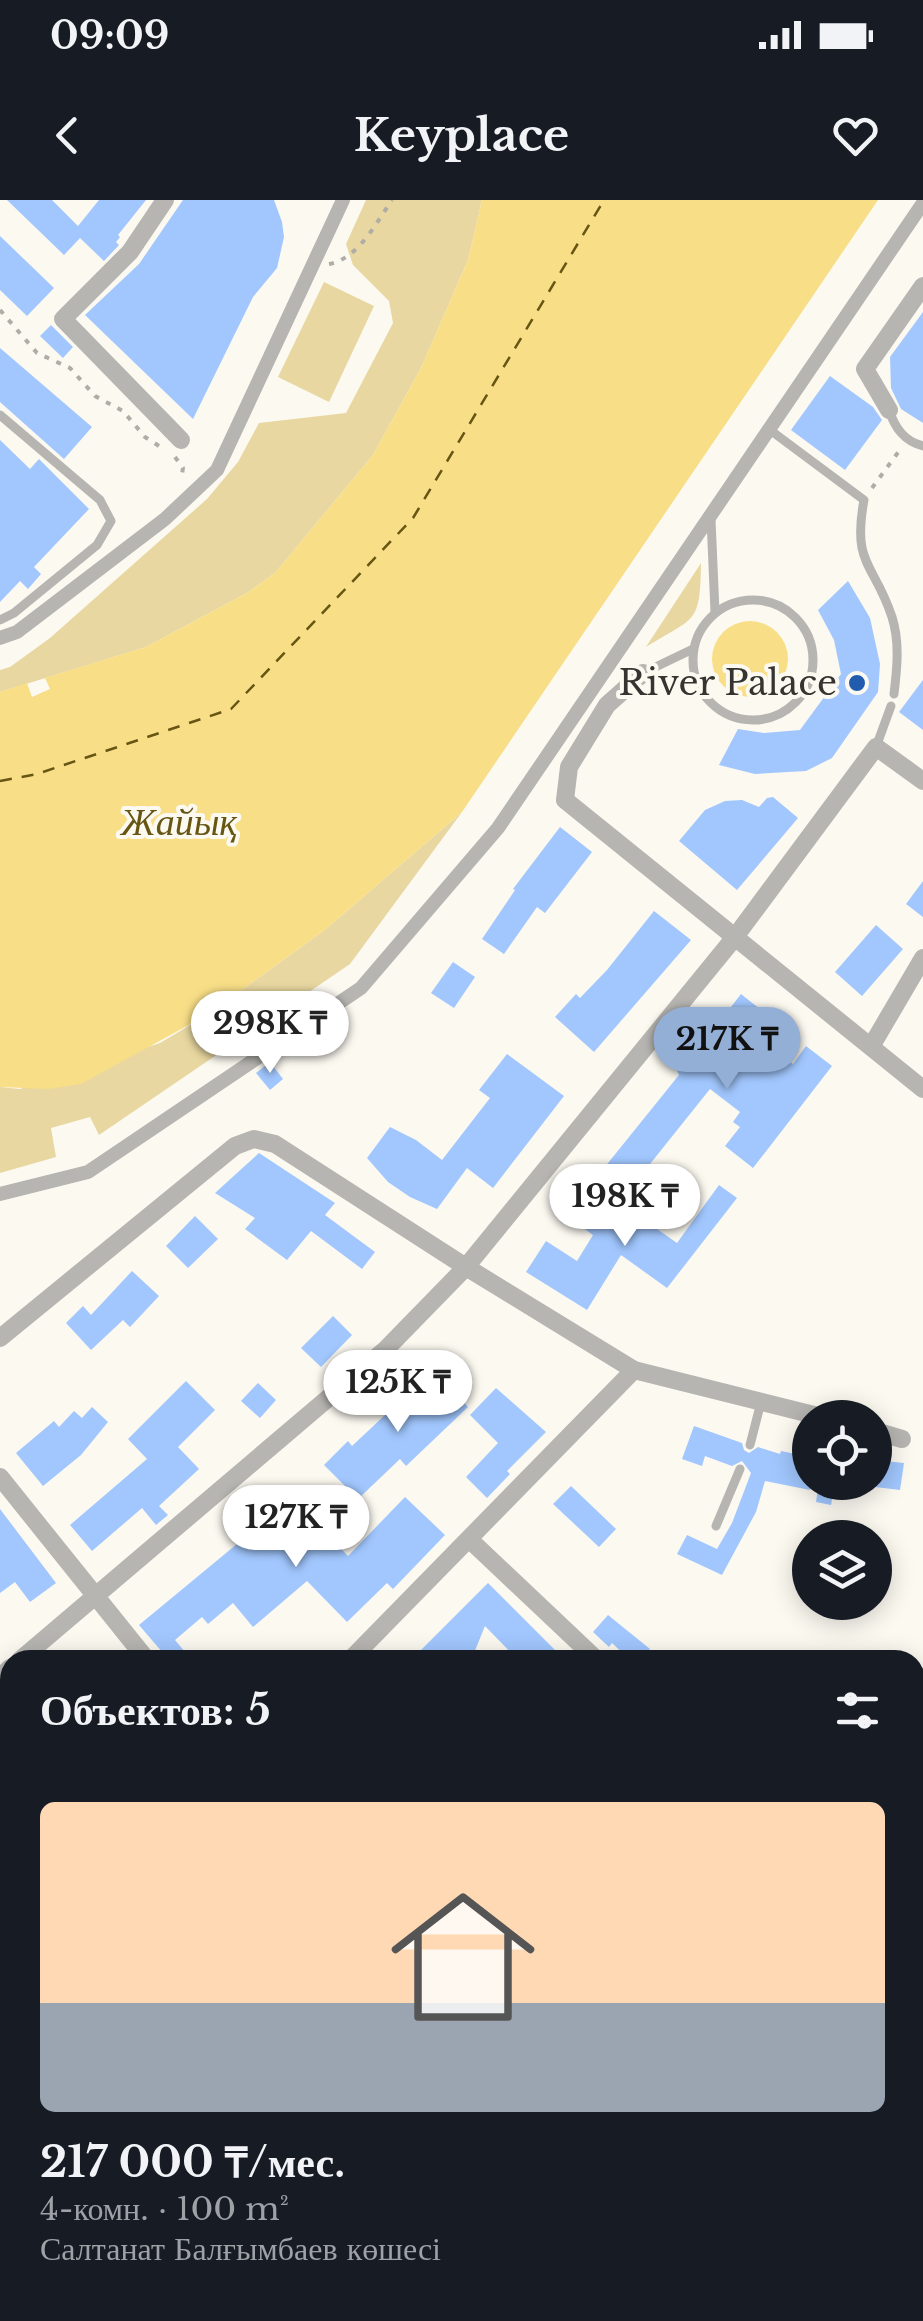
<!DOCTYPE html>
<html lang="ru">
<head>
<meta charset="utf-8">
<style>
	:root { --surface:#171b24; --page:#242831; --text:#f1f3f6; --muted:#9ea1a6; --accent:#93afd6 }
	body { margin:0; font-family:"Libre Baskerville",serif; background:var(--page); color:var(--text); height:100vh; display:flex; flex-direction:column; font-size:38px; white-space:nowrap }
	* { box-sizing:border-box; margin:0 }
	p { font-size:32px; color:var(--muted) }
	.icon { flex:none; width:55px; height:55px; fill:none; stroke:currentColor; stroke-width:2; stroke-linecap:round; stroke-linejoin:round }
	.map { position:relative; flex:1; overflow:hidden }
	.side { position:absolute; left:0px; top:1450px; width:925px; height:672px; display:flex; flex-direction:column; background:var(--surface); border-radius:30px 30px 0 0; box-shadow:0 5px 25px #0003 }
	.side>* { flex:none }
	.controls { position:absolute; left:792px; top:1200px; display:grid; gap:20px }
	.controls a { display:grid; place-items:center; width:100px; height:100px; border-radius:50%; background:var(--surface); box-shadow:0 5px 25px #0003; font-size:50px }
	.price { position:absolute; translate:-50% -85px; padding:0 22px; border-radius:35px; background:#fff; color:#222; font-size:32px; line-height:65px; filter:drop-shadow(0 2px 5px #0008) }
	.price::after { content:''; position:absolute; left:50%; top:60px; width:30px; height:22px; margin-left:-15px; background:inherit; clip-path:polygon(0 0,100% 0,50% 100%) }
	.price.active { background:var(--accent); color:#111 }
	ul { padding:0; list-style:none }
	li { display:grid; align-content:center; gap:20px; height:530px; padding:0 40px }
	li span { display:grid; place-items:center; height:310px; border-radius:15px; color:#555 }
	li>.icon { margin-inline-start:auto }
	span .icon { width:180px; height:180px; fill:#fffc; stroke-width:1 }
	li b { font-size:42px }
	h2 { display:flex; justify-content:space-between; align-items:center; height:120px; padding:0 40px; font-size:42px }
	.status { display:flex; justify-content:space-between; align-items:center; height:70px; padding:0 50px; background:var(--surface); direction:ltr }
	.status svg { height:28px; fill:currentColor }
	header { display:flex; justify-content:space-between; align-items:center; height:130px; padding:0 40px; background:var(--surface); font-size:45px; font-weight:800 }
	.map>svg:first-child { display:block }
	.green { fill:#e8d7a0 }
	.water { fill:#f8de87 }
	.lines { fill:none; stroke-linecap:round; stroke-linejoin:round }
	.ferry { stroke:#665513; stroke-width:2.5; stroke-dasharray:12 10; stroke-linecap:butt }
	.building { fill:#a1c7fe }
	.path { stroke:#afada6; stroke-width:4; stroke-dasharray:5 8; stroke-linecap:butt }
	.service { stroke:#b6b5b1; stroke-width:9 }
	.pedestrian { stroke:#b6b5b1; stroke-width:14 }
	.minor { stroke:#b6b5b1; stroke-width:18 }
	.tertiary { stroke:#b6b5b1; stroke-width:22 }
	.poi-dot { fill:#215cae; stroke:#fcf9f1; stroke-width:4 }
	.labels { text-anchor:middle; stroke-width:8; stroke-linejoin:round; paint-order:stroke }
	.poi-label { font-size:35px; fill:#353430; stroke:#fcf9f1; text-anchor:end }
	.water-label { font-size:38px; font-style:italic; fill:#665513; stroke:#fcf9f1 }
</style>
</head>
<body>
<div class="status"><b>09:09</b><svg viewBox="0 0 49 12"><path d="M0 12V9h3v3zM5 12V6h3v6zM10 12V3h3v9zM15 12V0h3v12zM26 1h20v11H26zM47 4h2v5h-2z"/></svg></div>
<header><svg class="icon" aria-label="back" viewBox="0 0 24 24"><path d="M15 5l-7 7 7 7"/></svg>Keyplace<svg class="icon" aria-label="heart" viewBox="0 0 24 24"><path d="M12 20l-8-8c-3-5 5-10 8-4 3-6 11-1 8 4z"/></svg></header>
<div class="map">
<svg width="923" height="2121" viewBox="0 0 923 2121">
	<rect width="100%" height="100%" fill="#fcf9f1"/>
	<!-- green -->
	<g class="green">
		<path d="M366,0H482L468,60L421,168L373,255L275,373L247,393L146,447L0,492V470L10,467L50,438L207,299L238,262L259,223L346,213L393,123L389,101L353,65L346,44Z"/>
		<path d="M324,82L374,106L329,202L278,177Z"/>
		<path d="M701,363C700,425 696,416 646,447Z"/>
		<path d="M462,612L350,764L99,935L90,917L51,928L56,957L0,973V887L20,889L160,843L207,815L326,729Z"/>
	</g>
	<!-- water -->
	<g class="water">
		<path d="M482,0H878L462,612L326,729L207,815L81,884L48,889L0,887V492L27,483L32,497L50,489L45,478L146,447L247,393L275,373L373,255L421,168L468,60Z"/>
		<circle cx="750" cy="459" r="38"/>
	</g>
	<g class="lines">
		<!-- ferry -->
		<path class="ferry" d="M0,581L37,574L231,509L413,318L604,0"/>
	</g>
	<!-- building -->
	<g class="building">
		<path d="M7,0H52L78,26L99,0H146L118,35L120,37L116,42L119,45L104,61L80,38L64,55Z"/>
		<path d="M183,0H274L282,22L284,37L277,68L253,97L193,219L85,115L139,64Z"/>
		<path d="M0,36L54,88L27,116L0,90Z"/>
		<path d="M923,112V223L901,209L891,188L890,157Z"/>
		<path d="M51,125L73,147L63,158L40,136Z"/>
		<path d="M0,148L92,227L64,259L0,202Z"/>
		<path d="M830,176L873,207L882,220L845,270L791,230Z"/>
		<path d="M0,240L30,269L39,259L89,309L34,367L41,374L28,389L20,381L0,402Z"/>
		<path d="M848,381L870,418L880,464L878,492L832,558L806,571L755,574L719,565L738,529L764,533L800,530L841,474L834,440L818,410Z"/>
		<path d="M923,480V530L899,512Z"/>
		<path d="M773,597L798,618L737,690L679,641L705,610L725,601L742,600L759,607L767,598Z"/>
		<path d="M560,627L592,652L545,713L537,707L504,754L482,739L515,690L513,689Z"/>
		<path d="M923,681V717L906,704Z"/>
		<path d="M654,711L691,740L594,852L555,817L576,794L580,798L607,770Z"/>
		<path d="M876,725L903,749L862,796L835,772Z"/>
		<path d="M453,762L475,777L454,808L431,793Z"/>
		<path d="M741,794L770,817L756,835L793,864L806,846L832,866L753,968L725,946L740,927L733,922L740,912L710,889L630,989L604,968L679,875L676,868L687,864Z"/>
		<path d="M507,854L564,896L493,988L467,968L437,1009L410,997L388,982L367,958L390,927L416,940L442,960L490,898L479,890Z"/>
		<path d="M270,862L283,879L270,890L256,873Z"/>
		<path d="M259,953L335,1003L325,1015L375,1052L362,1069L311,1031L287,1060L245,1029L255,1018L215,993Z"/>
		<path d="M719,985L737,998L667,1088L621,1055L587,1110L526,1072L546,1041L577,1061L593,1035L582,1027L610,996L677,1043Z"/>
		<path d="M195,1016L218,1039L188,1068L166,1046Z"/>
		<path d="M132,1071L159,1096L130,1127L123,1120L91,1150L66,1123L83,1106L91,1115Z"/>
		<path d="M333,1116L352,1135L321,1167L301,1148Z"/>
		<path d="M433,1170L468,1207L406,1266L400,1259L358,1299L324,1265L348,1241L352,1246Z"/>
		<path d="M186,1181L215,1210L178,1247L199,1269L159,1306L168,1315L156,1325L142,1308L92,1351L70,1325L147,1259L128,1239Z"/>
		<path d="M258,1183L276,1200L260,1218L241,1201Z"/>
		<path d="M496,1188L546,1232L507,1271L510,1274L487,1298L466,1277L498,1243L470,1215Z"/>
		<path d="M92,1207L108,1222L81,1255L43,1286L16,1253L54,1221L59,1227L74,1211L82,1218Z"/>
		<path d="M694,1226L742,1243L744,1250L749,1253L758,1247L780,1254L781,1251L810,1257V1290L765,1281L756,1312L722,1375L677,1354L687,1335L717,1349L732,1323L751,1273L742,1261L732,1266L705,1256L702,1266L682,1259Z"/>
		<path d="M875,1260L904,1263L900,1290L875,1287Z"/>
		<path d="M819,1282H835L831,1305L816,1302Z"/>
		<path d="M571,1286L616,1329L599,1347L553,1304Z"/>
		<path d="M288,1294L348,1356L405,1297L445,1335L393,1389L387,1383L347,1422L307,1381L253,1427L233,1403L208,1424L202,1417L175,1440L186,1453L177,1460H169L139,1425L266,1320L263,1317Z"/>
		<path d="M0,1309L56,1383L30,1402L15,1382L0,1393Z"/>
		<path d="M488,1383L565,1460H518L485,1426L474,1453L467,1457L411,1460Z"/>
		<path d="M608,1415L650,1449L640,1460H630L612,1443L609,1447L593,1432Z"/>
	</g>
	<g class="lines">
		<!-- path -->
		<g class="path">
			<path d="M329,64C358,59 376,23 392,0"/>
			<path d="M0,110L37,153L70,168L95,196L123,211L145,237L159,246"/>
			<path d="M175,257L183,268L181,280"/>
			<path d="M872,288L902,247"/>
		</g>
		<!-- service -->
		<g class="service">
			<path d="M889,210C895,228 904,241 923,246"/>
			<path d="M0,215L100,300L111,321L97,345L14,413L0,420"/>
			<path d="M770,230L864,300C852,366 874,362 892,417C900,442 897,469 894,494"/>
			<path d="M711,319L715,412"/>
			<circle cx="753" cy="460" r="60"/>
			<path d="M643,473L693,449"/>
			<path d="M876,547L891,506"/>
			<path d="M750,1245L761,1202"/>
			<path d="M716,1326L740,1269"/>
		</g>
		<!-- pedestrian -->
		<g class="pedestrian">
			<path d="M0,438L17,432L165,319L217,270L343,0"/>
			<path d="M0,994L88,972L361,788L498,628L923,3"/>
		</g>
		<!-- minor -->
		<g class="minor">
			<path d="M165,0L130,52L63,119L181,240"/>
			<path d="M889,210L865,169L923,86"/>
			<path d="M643,473L607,505L569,567L565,600L923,889"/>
			<path d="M872,845L923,758"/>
			<path d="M0,1138L235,946L254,939L275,944L466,1067L634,1170L826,1218"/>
			<path d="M875,1231L902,1239"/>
			<path d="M0,1277L147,1460"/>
			<path d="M470,1340L597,1460"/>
			<path d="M20,1460L386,1149L466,1067L735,737L876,547L923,581"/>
			<path d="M350,1460L634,1170"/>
			<path d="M0,1477L10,1468"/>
			<path d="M0,1722L10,1734"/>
			<path d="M0,1785L10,1776"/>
			<path d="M915,1872L923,1864"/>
			<path d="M0,2110L10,2101"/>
			<path d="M701,2112L708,2121"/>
			<path d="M643,2121L653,2112"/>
		</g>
		<!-- tertiary -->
		<g class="tertiary">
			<path d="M915,1507L923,1498"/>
			<path d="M915,1764L923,1771"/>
			<path d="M323,2112L329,2121"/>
		</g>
	</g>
	<!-- markers -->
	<circle class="poi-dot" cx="857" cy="483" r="10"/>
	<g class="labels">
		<!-- poi labels -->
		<g class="poi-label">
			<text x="837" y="495">River Palace</text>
		</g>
		<!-- water labels -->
		<g class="water-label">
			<text x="179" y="635">Жайық</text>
		</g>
	</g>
</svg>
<div class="controls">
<a><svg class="icon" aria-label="locate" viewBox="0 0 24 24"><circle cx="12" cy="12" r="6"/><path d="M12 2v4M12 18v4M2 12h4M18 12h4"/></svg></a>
<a><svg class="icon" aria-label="layers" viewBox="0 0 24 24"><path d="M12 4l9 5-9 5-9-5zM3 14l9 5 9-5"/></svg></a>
</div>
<b class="price" style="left:270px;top:876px">298K ₸</b>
<b class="price active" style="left:727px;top:892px">217K ₸</b>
<b class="price" style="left:625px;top:1049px">198K ₸</b>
<b class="price" style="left:398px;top:1235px">125K ₸</b>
<b class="price" style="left:296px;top:1370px">127K ₸</b>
<section class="side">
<h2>Объектов: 5<svg class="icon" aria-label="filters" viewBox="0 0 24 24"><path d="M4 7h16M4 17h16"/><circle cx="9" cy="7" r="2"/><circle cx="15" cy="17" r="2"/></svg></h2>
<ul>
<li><span style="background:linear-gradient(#ffd9b3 65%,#9aa5b1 0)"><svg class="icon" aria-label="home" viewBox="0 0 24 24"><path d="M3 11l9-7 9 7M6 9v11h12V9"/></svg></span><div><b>217 000 ₸/мес.</b><p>4-комн. · 100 m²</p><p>Салтанат Балғымбаев көшесі</p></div></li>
</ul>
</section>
</div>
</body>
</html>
